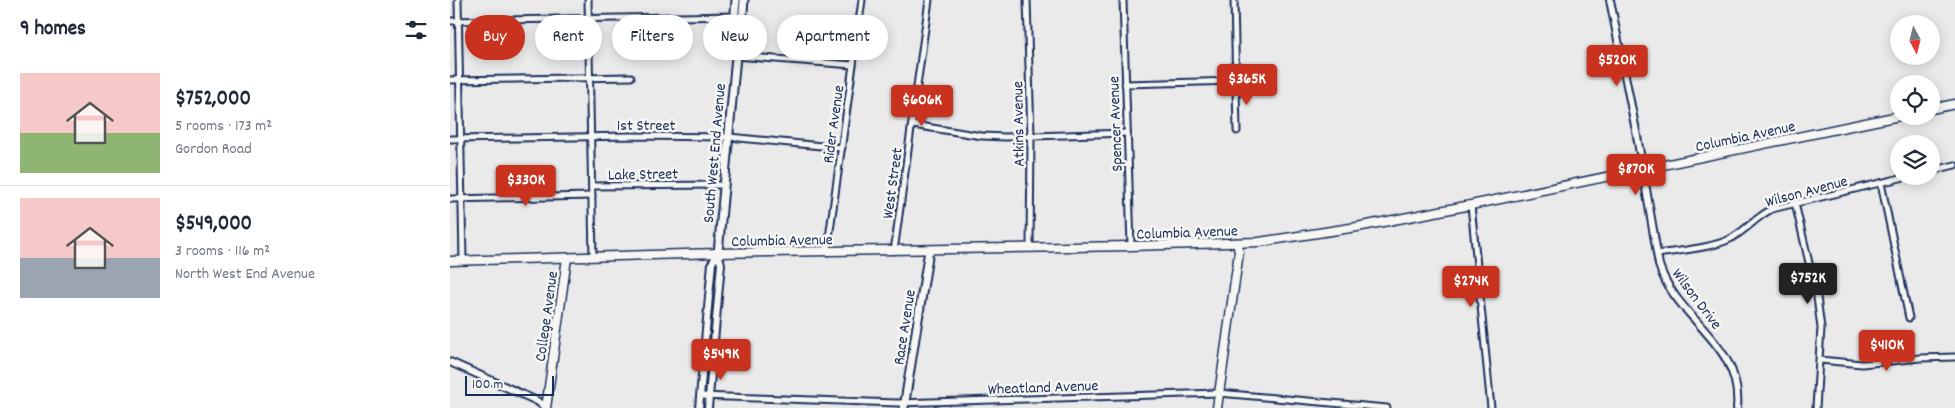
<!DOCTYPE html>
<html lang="en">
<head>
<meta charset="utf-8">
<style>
	:root { --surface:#fff; --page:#f6f6f7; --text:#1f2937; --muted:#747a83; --line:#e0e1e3; --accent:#c8321e }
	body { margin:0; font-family:Dekko,sans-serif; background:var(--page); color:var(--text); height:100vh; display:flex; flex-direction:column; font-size:19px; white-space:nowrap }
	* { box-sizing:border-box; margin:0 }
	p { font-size:16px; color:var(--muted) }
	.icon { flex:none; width:28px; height:28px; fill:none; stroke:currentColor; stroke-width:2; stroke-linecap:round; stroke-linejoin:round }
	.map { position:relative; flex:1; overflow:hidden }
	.panel { display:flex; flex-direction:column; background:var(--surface); width:450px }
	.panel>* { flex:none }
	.hud { position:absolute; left:15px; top:15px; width:475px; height:45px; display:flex; gap:10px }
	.needle { width:32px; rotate:173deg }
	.controls { position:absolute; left:1440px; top:15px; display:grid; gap:10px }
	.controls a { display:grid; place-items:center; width:50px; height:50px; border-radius:50%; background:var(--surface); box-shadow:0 2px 12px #0003; font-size:25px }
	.scale { position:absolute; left:15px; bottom:12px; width:89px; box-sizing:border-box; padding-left:5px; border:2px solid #1b2f5e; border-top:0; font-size:14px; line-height:18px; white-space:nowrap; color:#1b2f5e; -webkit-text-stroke:4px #f6f6f2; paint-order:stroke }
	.price { position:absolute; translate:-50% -42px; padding:0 11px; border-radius:5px; background:var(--accent); color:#fff; font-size:16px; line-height:32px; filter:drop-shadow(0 1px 2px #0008) }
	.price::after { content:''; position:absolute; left:50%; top:30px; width:15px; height:11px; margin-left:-8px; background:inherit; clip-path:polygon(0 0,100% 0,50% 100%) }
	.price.on { background:#222; color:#fff }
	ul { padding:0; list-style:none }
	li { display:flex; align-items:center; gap:15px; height:125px; padding:0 20px }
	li+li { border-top:1px solid var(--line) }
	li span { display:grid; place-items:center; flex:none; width:140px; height:100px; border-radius:0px; color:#555 }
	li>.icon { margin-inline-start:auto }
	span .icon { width:60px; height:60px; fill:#fffc; stroke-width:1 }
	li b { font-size:21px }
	h2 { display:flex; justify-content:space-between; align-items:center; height:60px; padding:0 20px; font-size:21px }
	.tag { padding:0 18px; border-radius:22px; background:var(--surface); box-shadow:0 2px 12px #0003; font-size:18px; line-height:45px }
	.tag.on { background:var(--accent); color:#fff }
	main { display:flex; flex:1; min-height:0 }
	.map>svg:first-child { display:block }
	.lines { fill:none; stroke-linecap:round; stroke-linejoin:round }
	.minor-casing { stroke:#1b2f5e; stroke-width:9 }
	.tertiary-casing { stroke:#1b2f5e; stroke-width:10 }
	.secondary-casing { stroke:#1b2f5e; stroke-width:11 }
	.primary-casing { stroke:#1b2f5e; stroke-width:11 }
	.minor { stroke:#f6f6f2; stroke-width:5 }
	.tertiary { stroke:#f6f6f2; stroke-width:6 }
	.secondary { stroke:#f6f6f2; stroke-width:7 }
	.primary { stroke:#f6f6f2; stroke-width:8 }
	.labels { text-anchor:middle; stroke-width:5; stroke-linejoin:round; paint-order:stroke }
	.street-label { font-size:16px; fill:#1b2f5e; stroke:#f6f6f2 }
</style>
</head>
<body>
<main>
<section class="panel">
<h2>9 homes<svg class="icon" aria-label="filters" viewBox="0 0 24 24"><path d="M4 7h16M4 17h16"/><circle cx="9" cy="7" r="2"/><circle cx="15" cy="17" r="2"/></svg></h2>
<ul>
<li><span style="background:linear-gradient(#f6c9c9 60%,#8fb573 0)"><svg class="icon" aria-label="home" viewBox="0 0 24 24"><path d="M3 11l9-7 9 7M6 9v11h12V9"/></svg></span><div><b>$752,000</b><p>5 rooms · 173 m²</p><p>Gordon Road</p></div></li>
<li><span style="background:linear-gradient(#f6c9c9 60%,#9aa5b1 0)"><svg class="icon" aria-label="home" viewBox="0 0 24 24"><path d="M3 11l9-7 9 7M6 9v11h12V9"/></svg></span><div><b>$549,000</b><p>3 rooms · 116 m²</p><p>North West End Avenue</p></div></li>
</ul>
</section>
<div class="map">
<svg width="1505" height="408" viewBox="0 0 1505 408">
	<rect width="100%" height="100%" fill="#e9eae9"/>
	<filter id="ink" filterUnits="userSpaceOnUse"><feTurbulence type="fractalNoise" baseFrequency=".02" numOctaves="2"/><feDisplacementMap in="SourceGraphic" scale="10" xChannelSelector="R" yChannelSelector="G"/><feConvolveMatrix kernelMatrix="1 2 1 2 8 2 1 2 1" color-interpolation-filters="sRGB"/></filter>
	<g filter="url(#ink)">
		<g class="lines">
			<!-- minor casing -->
			<g class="minor-casing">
				<g id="minor">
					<path d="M8,0L13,261"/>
					<path d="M138,0L143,257"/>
					<path d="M577,0L581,136L580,248"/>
					<path d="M673,0L681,246"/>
					<path d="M784,0L787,131"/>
					<path d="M0,21L287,16"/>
					<path d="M286,56L403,65"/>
					<path d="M0,80L181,77"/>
					<path d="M675,84L787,81"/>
					<path d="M463,125L532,136L555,137L677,133"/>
					<path d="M0,139L181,136L279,137L392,148"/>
					<path d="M1481,171L1505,165"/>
					<path d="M1431,183L1459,318"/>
					<path d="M142,186L274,185"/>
					<path d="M0,199L142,196"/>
					<path d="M1345,203L1367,297L1371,328L1366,408"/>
					<path d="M1021,205L1041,408"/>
					<path d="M444,251L479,0"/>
					<path d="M377,252L412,0"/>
					<path d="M1207,254C1227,251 1262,248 1280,239C1295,231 1306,217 1322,209L1459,176"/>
					<path d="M1370,360L1412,364L1470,358L1505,357"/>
					<path d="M250,396L447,403L769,393L937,408"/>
				</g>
			</g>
			<!-- tertiary casing -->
			<g class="tertiary-casing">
				<g id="tertiary">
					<path d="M1160,0L1187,136L1209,265C1226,320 1293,343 1287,408"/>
					<path d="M0,362L87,401L96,408"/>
					<path d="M249,408L262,263L268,253"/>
					<path d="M258,408L271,264L268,253"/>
				</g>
			</g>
			<!-- secondary casing -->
			<g class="secondary-casing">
				<g id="secondary">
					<path d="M286,56L282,46L286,0"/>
					<path d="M268,253L286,56L290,47L294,0"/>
					<path d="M454,408L479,250"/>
				</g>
			</g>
			<!-- primary casing -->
			<g class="primary-casing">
				<g id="primary">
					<path d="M1481,109L1505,104"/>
					<path d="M0,261L268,253L681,246L809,242L907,227L1021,205L1449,116"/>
					<path d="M96,408L117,258"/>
					<path d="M767,408L789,252L787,243"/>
				</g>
			</g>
			<!-- minor -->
			<use href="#minor" class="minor"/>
			<!-- tertiary -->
			<use href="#tertiary" class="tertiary"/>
			<!-- secondary -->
			<use href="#secondary" class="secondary"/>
			<!-- primary -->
			<use href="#primary" class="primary"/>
		</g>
	</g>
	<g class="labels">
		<!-- street labels -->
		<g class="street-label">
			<text x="196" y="130">1st Street</text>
			<text transform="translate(382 124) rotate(-82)" y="6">Rider Avenue</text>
			<text transform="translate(567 124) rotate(-91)" y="6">Atkins Avenue</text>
			<text transform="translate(664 124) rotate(-92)" y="6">Spencer Avenue</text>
			<text transform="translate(1295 135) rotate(-12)" y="6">Columbia Avenue</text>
			<text transform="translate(263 153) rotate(-85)" y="6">South West End Avenue</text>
			<text transform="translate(193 173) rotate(-1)" y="6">Lake Street</text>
			<text transform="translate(441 183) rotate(-82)" y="6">West Street</text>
			<text transform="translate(1356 190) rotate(-15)" y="6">Wilson Avenue</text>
			<text transform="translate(737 231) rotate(-2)" y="6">Columbia Avenue</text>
			<text transform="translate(332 239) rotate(-1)" y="6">Columbia Avenue</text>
			<text transform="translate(1248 298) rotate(53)" y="6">Wilson Drive</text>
			<text transform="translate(95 316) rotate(-82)" y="6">College Avenue</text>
			<text transform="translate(453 327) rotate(-81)" y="6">Race Avenue</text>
			<text transform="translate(593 386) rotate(-2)" y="6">Wheatland Avenue</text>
		</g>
	</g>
</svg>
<div class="controls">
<a><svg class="needle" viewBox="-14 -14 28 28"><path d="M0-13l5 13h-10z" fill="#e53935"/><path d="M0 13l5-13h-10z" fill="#747a83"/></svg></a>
<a><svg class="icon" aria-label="locate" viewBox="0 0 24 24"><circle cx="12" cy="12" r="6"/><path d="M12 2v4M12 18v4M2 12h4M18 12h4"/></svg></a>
<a><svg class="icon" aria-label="layers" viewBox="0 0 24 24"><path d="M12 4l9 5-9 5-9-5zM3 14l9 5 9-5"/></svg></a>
</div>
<div class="scale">100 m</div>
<b class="price" style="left:1167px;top:87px">$520K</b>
<b class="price" style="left:797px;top:106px">$365K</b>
<b class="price" style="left:472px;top:127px">$606K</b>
<b class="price" style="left:1186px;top:196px">$870K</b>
<b class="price" style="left:76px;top:207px">$330K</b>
<b class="price on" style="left:1358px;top:305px">$752K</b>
<b class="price" style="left:1021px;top:308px">$274K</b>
<b class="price" style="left:1437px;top:372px">$410K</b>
<b class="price" style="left:271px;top:381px">$549K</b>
<div class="hud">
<a class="tag on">Buy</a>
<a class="tag">Rent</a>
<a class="tag">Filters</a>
<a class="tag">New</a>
<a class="tag">Apartment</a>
</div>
</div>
</main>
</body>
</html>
